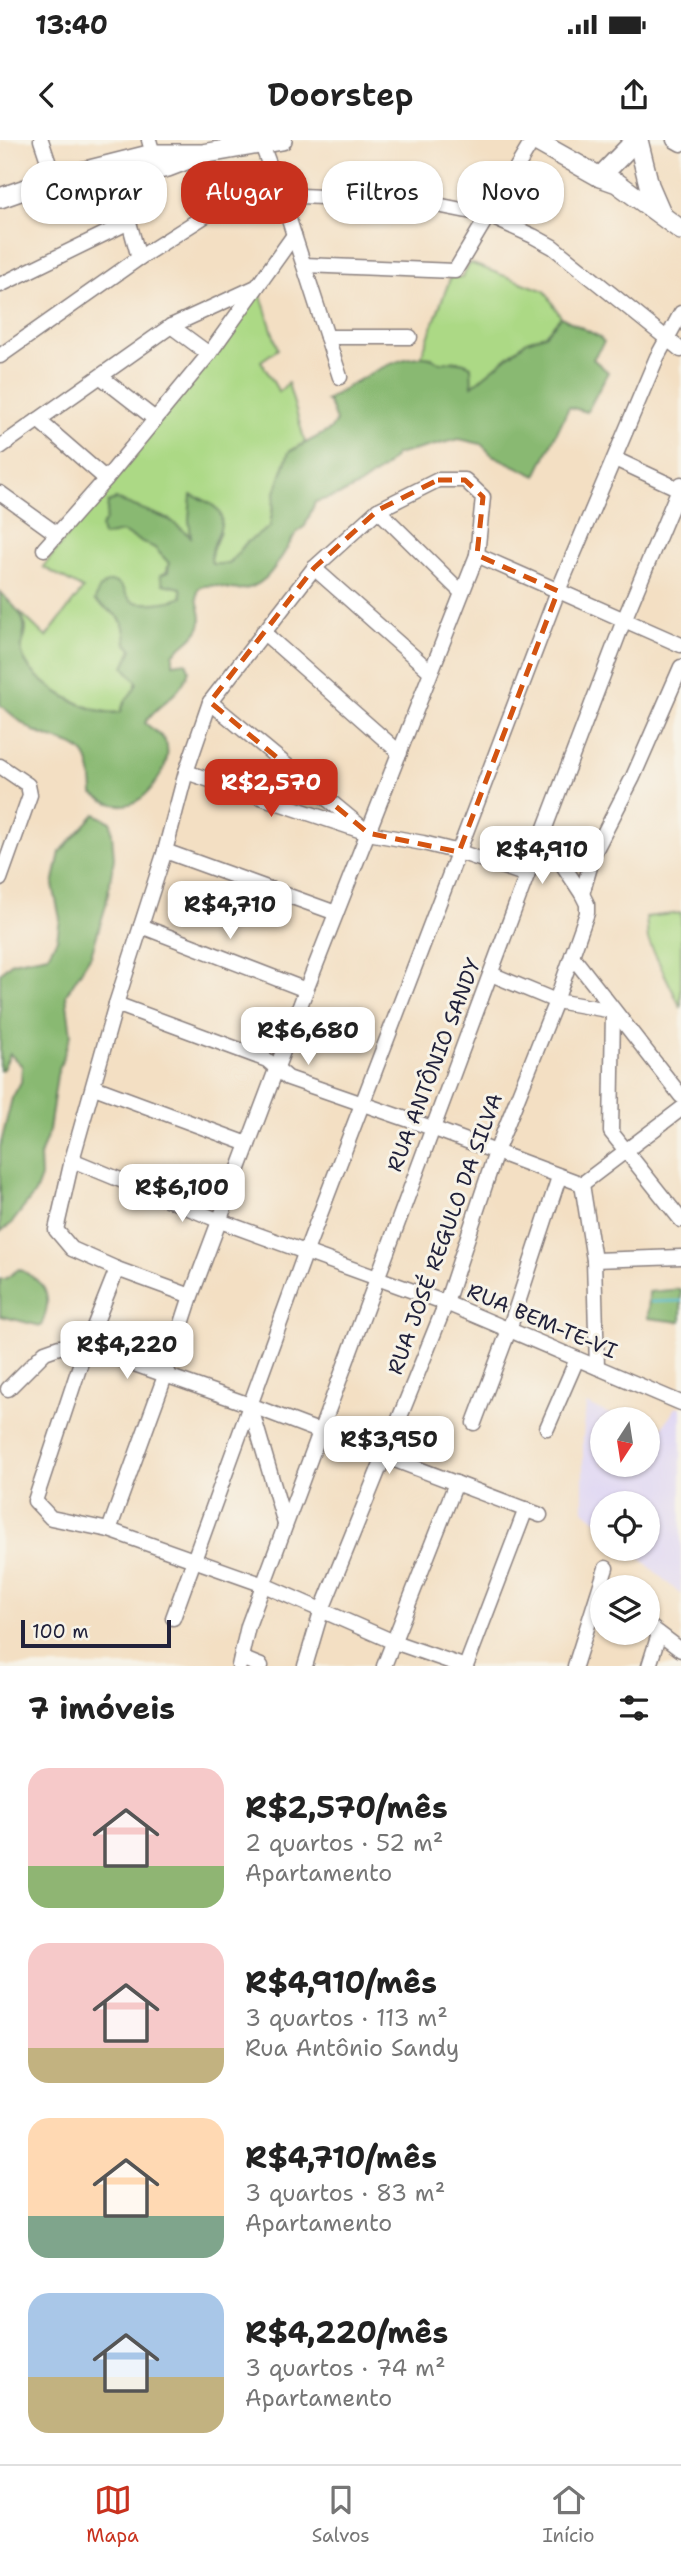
<!DOCTYPE html>
<html lang="pt">
<head>
<meta charset="utf-8">
<style>
	:root { --surface:#fff; --page:#f2f2f2; --text:#222; --muted:#767676; --line:#e0e0e0; --accent:#c8321e }
	body { margin:0; font-family:"Shantell Sans",sans-serif; background:var(--page); color:var(--text); height:100vh; display:flex; flex-direction:column; font-size:26px; white-space:nowrap }
	* { box-sizing:border-box; margin:0 }
	p { font-size:23px; color:var(--muted) }
	.icon { flex:none; width:38px; height:38px; fill:none; stroke:currentColor; stroke-width:2; stroke-linecap:round; stroke-linejoin:round }
	.map { position:relative; height:1526px; overflow:hidden }
	.sheet { display:flex; flex-direction:column; background:var(--surface); flex:1 }
	.sheet>* { flex:none }
	.banner { position:absolute; left:21px; top:21px; width:640px; height:63px; display:flex; gap:14px }
	.needle { width:46px; rotate:192deg }
	.buttons { position:absolute; left:590px; top:1267px; display:grid; gap:14px }
	.buttons a { display:grid; place-items:center; width:70px; height:70px; border-radius:50%; background:var(--surface); box-shadow:0 2px 5px #0004; font-size:35px }
	.scale { position:absolute; left:21px; bottom:18px; width:150px; box-sizing:border-box; padding-left:7px; border:4px solid #22223b; border-top:0; font-size:19px; line-height:24px; white-space:nowrap; color:#22223b; -webkit-text-stroke:5px #f7f3e8; paint-order:stroke }
	.price { position:absolute; translate:-50% -60px; padding:0 16px; border-radius:14px; background:#fff; color:#222; font-size:23px; line-height:46px; filter:drop-shadow(0 2px 4px #0008) }
	.price::after { content:''; position:absolute; left:50%; top:42px; width:21px; height:16px; margin-left:-10px; background:inherit; clip-path:polygon(0 0,100% 0,50% 100%) }
	.price.active { background:var(--accent); color:#fff }
	ul { padding:0; list-style:none }
	li { display:flex; align-items:center; gap:21px; height:175px; padding:0 28px }
	li span { display:grid; place-items:center; flex:none; width:196px; height:140px; border-radius:21px; color:#555 }
	li>.icon { margin-inline-start:auto }
	span .icon { width:84px; height:84px; fill:#fffc; stroke-width:1 }
	li b { font-size:30px }
	h2 { display:flex; justify-content:space-between; align-items:center; height:84px; padding:0 28px; font-size:30px }
	.tag { padding:0 24px; border-radius:28px; background:var(--surface); box-shadow:0 2px 5px #0004; font-size:24px; line-height:63px }
	.tag.active { background:var(--accent); color:#fff }
	.status { display:flex; justify-content:space-between; align-items:center; height:49px; padding:0 35px; background:var(--surface); direction:ltr }
	.status svg { height:19px; fill:currentColor }
	header { display:flex; justify-content:space-between; align-items:center; height:91px; padding:0 28px; background:var(--surface); font-size:32px; font-weight:600 }
	.tabs { display:flex; justify-content:space-around; align-items:center; height:98px; border-top:2px solid var(--line); background:var(--surface); font-size:19px; color:var(--muted) }
	.tabs a { display:grid; justify-items:center; gap:4px }
	.tabs .active { color:var(--accent) }
	.map>svg:first-child { display:block }
	.built { fill:#ded5f5 }
	.green { fill:#acd985; stroke:#677e60; stroke-width:2 }
	.forest { fill:#89b972; stroke:#566e56; stroke-width:2 }
	.lines { fill:none; stroke-linecap:round; stroke-linejoin:round }
	.stream { stroke:#51b9ce; stroke-width:2.5 }
	.minor-casing { stroke:#8a807f; stroke-width:17 }
	.major-casing { stroke:#8a807f; stroke-width:22 }
	.minor { stroke:#fff; stroke-width:14 }
	.major { stroke:#fff; stroke-width:19 }
	.marked { fill:none; stroke:#d45411; stroke-width:5; stroke-dasharray:14 9; stroke-linejoin:round }
	.labels { text-anchor:middle; stroke-width:6; stroke-linejoin:round; paint-order:stroke }
	.street-label { font-size:21px; fill:#22223b; stroke:#f7f3e8 }
</style>
</head>
<body>
<div class="status"><b>13:40</b><svg viewBox="0 0 49 12"><path d="M0 12V9h3v3zM5 12V6h3v6zM10 12V3h3v9zM15 12V0h3v12zM26 1h20v11H26zM47 4h2v5h-2z"/></svg></div>
<header><svg class="icon" aria-label="back" viewBox="0 0 24 24"><path d="M15 5l-7 7 7 7"/></svg>Doorstep<svg class="icon" aria-label="share" viewBox="0 0 24 24"><path d="M12 15V3M7 8l5-5 5 5M5 13v7h14v-7"/></svg></header>
<div class="map">
<svg width="681" height="1526" viewBox="0 0 681 1526">
	<rect width="100%" height="100%" fill="#f7f3e8"/>
	<filter id="ink" filterUnits="userSpaceOnUse"><feTurbulence type="fractalNoise" baseFrequency=".0143" numOctaves="2"/><feDisplacementMap in="SourceGraphic" scale="14" xChannelSelector="R" yChannelSelector="G"/><feConvolveMatrix kernelMatrix="1 2 1 2 8 2 1 2 1" color-interpolation-filters="sRGB"/></filter>
	<filter id="wash" filterUnits="userSpaceOnUse"><feTurbulence type="fractalNoise" baseFrequency=".00686" numOctaves="4" result="noise"/><feDisplacementMap in="SourceGraphic" scale="28" xChannelSelector="R" yChannelSelector="G"/><feGaussianBlur stdDeviation="1.57" result="paint"/><feColorMatrix in="noise" values="0 0 0 0 0 0 0 0 0 0 0 0 0 0 0 0 0 1.4 0 .05"/><feComposite in="paint" operator="in"/></filter>
	<g filter="url(#wash)">
		<rect width="100%" height="100%" fill="#f3dfc3"/>
		<!-- built -->
		<path class="built" d="M586,1264L622,1279H602V1325H648V1290L658,1294L677,1266L681,1268V1455L630,1409H648V1363H602V1385L583,1369V1298Z"/>
		<!-- green -->
		<g class="green">
			<path d="M470,123L545,151L561,177L545,195L527,201L471,247L470,226C460,220 452,221 440,224L433,218L421,217L451,136L462,138Z"/>
			<path d="M260,152L278,209L261,221L279,252L288,243L305,302L289,312L275,353L270,387L246,403L229,424L212,425L210,416L220,392V374L201,358L189,379L192,397L170,380L116,359L122,392L155,408L169,423L163,444L181,448L182,457C171,463 147,466 135,462C128,461 126,455 124,449L95,461C117,476 125,475 126,503L133,508C134,520 140,538 135,549C131,559 123,560 121,572C93,577 29,543 22,513C20,505 27,495 26,486C25,482 21,475 19,471L46,497L83,449L43,427Z"/>
			<path d="M681,773V868L648,800L646,777Z"/>
		</g>
		<!-- forest -->
		<g class="forest">
			<path d="M561,177L598,196L604,202L593,219L608,232L587,272L569,267L536,336L492,315L481,304L459,299L396,315L384,328L360,345L342,354L315,362L305,386L297,392C280,417 267,455 231,449C219,447 211,443 199,448C193,462 205,474 200,486C196,497 181,506 173,514V524L186,522L189,530C181,557 157,563 145,583C152,589 166,597 167,607C169,619 164,630 158,639C141,666 120,674 93,654C91,601 79,610 36,592C24,586 11,573 0,565V452C11,463 27,476 24,492C23,499 20,507 22,514C30,543 93,578 121,572C123,559 134,554 137,542L124,527L132,509L126,503C125,475 117,476 95,461C97,448 109,434 122,447C126,452 126,457 132,461C141,466 172,462 182,457L181,448L163,444L160,435L168,432L169,423L155,408L122,392L103,396L101,387L106,380L108,363L116,359L170,380L191,397L189,379L191,355C249,374 205,397 212,424H229L246,403L270,387L275,353L289,312L330,290L336,281L328,260L325,261C350,246 412,201 440,223C452,221 460,220 471,226L472,246L527,201L545,195Z"/>
			<path d="M95,674L111,682L114,718L106,765L91,815L66,855L71,895L57,935L49,991L40,1016L41,1037L35,1053L11,1084L0,1092V1007L12,958L21,942L22,926L10,914L3,929L0,930V833L12,822L48,815L57,799L60,779L53,745L60,712Z"/>
			<path d="M19,1129C47,1143 54,1156 41,1186L0,1176V1139H5Z"/>
			<path d="M681,1149V1182L648,1178L649,1152Z"/>
		</g>
		<g class="lines">
			<!-- stream -->
			<path class="stream" d="M651,1162L681,1161"/>
		</g>
	</g>
	<g filter="url(#ink)">
		<g class="lines">
			<!-- minor casing -->
			<g class="minor-casing">
				<g id="minor">
					<path d="M41,0L54,39"/>
					<path d="M149,0L153,14"/>
					<path d="M260,0L281,55L340,237"/>
					<path d="M674,0L681,4"/>
					<path d="M123,37L129,82L139,118"/>
					<path d="M304,125L455,131L533,0"/>
					<path d="M0,145L129,82"/>
					<path d="M171,186L209,214"/>
					<path d="M327,197H410"/>
					<path d="M0,216L139,118L222,65L281,55L422,62L487,75L533,96L553,107L681,210"/>
					<path d="M101,237L155,279"/>
					<path d="M38,280L106,339"/>
					<path d="M0,307L171,186L256,147"/>
					<path d="M615,319L681,350"/>
					<path d="M0,353L57,394"/>
					<path d="M378,370L461,452"/>
					<path d="M44,409L106,339L209,214L294,95"/>
					<path d="M477,415L681,505"/>
					<path d="M314,428L430,531"/>
					<path d="M263,492L400,613"/>
					<path d="M210,562L360,686"/>
					<path d="M0,626L28,645L30,655L0,739"/>
					<path d="M186,632L368,693L423,703L459,712L527,735"/>
					<path d="M165,711L336,773"/>
					<path d="M582,754L594,713L633,637L681,527"/>
					<path d="M141,786L306,850"/>
					<path d="M572,816L681,956"/>
					<path d="M491,834L556,861L613,871L611,992L681,1080"/>
					<path d="M116,864L267,920L288,938L432,988L582,1044"/>
					<path d="M94,947L248,1004"/>
					<path d="M72,1020L220,1081L446,1163L681,1263"/>
					<path d="M582,1044L594,1120L597,1227"/>
					<path d="M582,1044L681,969"/>
					<path d="M594,1120L681,1117"/>
					<path d="M117,1129L86,1207L35,1361L51,1378L109,1390L264,1445L394,1502L463,1526"/>
					<path d="M8,1249L45,1212L59,1207H86L250,1265L540,1375"/>
					<path d="M250,1265L285,1384"/>
					<path d="M474,1283L509,1190L559,1037"/>
					<path d="M547,1288L577,1219"/>
					<path d="M109,1390L165,1236L191,1156L306,850L477,415L483,357L465,340H438L378,370L314,428L210,562L186,632L165,711L116,864L72,1020L56,1090L72,1109L117,1129L191,1156"/>
					<path d="M173,1478L306,1111L558,451L657,217L681,173"/>
					<path d="M648,1485L681,1510"/>
					<path d="M241,1518L261,1526"/>
					<path d="M239,1526L248,1486L527,735L624,480L681,344"/>
					<path d="M305,1526L321,1472L446,1163L496,1012L556,861L587,773V764L582,754L543,695"/>
					<path d="M384,1526L456,1343"/>
					<path d="M466,1526L526,1369"/>
					<path d="M575,1526L606,1428"/>
					<path d="M649,1526L659,1494"/>
				</g>
			</g>
			<!-- major casing -->
			<g class="major-casing">
				<g id="major">
					<path d="M534,0L600,37L617,43L681,90"/>
					<path d="M638,0L649,45L662,75"/>
					<path d="M600,37L636,0"/>
					<path d="M51,53L168,27L194,17"/>
					<path d="M0,58L54,39L153,14H202L282,0"/>
				</g>
			</g>
			<!-- minor -->
			<use href="#minor" class="minor"/>
			<!-- major -->
			<use href="#major" class="major"/>
		</g>
	</g>
	<!-- marked area -->
	<path class="marked" d="M438,340H465L483,357L477,415L558,451L459,712L368,693L210,562L314,428L378,370Z"/>
	<g class="labels">
		<!-- street labels -->
		<g class="street-label">
			<text transform="translate(434 925) rotate(-69)" y="7">RUA ANTÔNIO SANDY</text>
			<text transform="translate(445 1094) rotate(-70)" y="7">RUA JOSÉ REGULO DA SILVA</text>
			<text transform="translate(542 1181) rotate(23)" y="7">RUA BEM-TE-VI</text>
		</g>
	</g>
</svg>
<div class="buttons">
<a><svg class="needle" viewBox="-14 -14 28 28"><path d="M0-13l5 13h-10z" fill="#e53935"/><path d="M0 13l5-13h-10z" fill="#767676"/></svg></a>
<a><svg class="icon" aria-label="locate" viewBox="0 0 24 24"><circle cx="12" cy="12" r="6"/><path d="M12 2v4M12 18v4M2 12h4M18 12h4"/></svg></a>
<a><svg class="icon" aria-label="layers" viewBox="0 0 24 24"><path d="M12 4l9 5-9 5-9-5zM3 14l9 5 9-5"/></svg></a>
</div>
<div class="scale">100 m</div>
<b class="price active" style="left:271px;top:679px">R$2,570</b>
<b class="price" style="left:542px;top:746px">R$4,910</b>
<b class="price" style="left:230px;top:801px">R$4,710</b>
<b class="price" style="left:308px;top:927px">R$6,680</b>
<b class="price" style="left:182px;top:1084px">R$6,100</b>
<b class="price" style="left:127px;top:1241px">R$4,220</b>
<b class="price" style="left:389px;top:1336px">R$3,950</b>
<div class="banner">
<a class="tag">Comprar</a>
<a class="tag active">Alugar</a>
<a class="tag">Filtros</a>
<a class="tag">Novo</a>
</div>
</div>
<section class="sheet">
<h2>7 imóveis<svg class="icon" aria-label="filters" viewBox="0 0 24 24"><path d="M4 7h16M4 17h16"/><circle cx="9" cy="7" r="2"/><circle cx="15" cy="17" r="2"/></svg></h2>
<ul>
<li><span style="background:linear-gradient(#f6c9c9 70%,#8fb573 0)"><svg class="icon" aria-label="home" viewBox="0 0 24 24"><path d="M3 11l9-7 9 7M6 9v11h12V9"/></svg></span><div><b>R$2,570/mês</b><p>2 quartos · 52 m²</p><p>Apartamento</p></div></li>
<li><span style="background:linear-gradient(#f6c9c9 75%,#c2b280 0)"><svg class="icon" aria-label="home" viewBox="0 0 24 24"><path d="M3 11l9-7 9 7M6 9v11h12V9"/></svg></span><div><b>R$4,910/mês</b><p>3 quartos · 113 m²</p><p>Rua Antônio Sandy</p></div></li>
<li><span style="background:linear-gradient(#ffd9b3 70%,#7fa58c 0)"><svg class="icon" aria-label="home" viewBox="0 0 24 24"><path d="M3 11l9-7 9 7M6 9v11h12V9"/></svg></span><div><b>R$4,710/mês</b><p>3 quartos · 83 m²</p><p>Apartamento</p></div></li>
<li><span style="background:linear-gradient(#a9c7e8 60%,#c2b280 0)"><svg class="icon" aria-label="home" viewBox="0 0 24 24"><path d="M3 11l9-7 9 7M6 9v11h12V9"/></svg></span><div><b>R$4,220/mês</b><p>3 quartos · 74 m²</p><p>Apartamento</p></div></li>
</ul>
</section>
<nav class="tabs">
<a class="active"><svg class="icon" aria-label="map" viewBox="0 0 24 24"><path d="M3 6l6-2 6 2 6-2v14l-6 2-6-2-6 2zM9 4v14M15 6v14"/></svg>Mapa</a>
<a><svg class="icon" aria-label="saved" viewBox="0 0 24 24"><path d="M7 4h10v16l-5-4-5 4z"/></svg>Salvos</a>
<a><svg class="icon" aria-label="home" viewBox="0 0 24 24"><path d="M3 11l9-7 9 7M6 9v11h12V9"/></svg>Início</a>
</nav>
</body>
</html>
